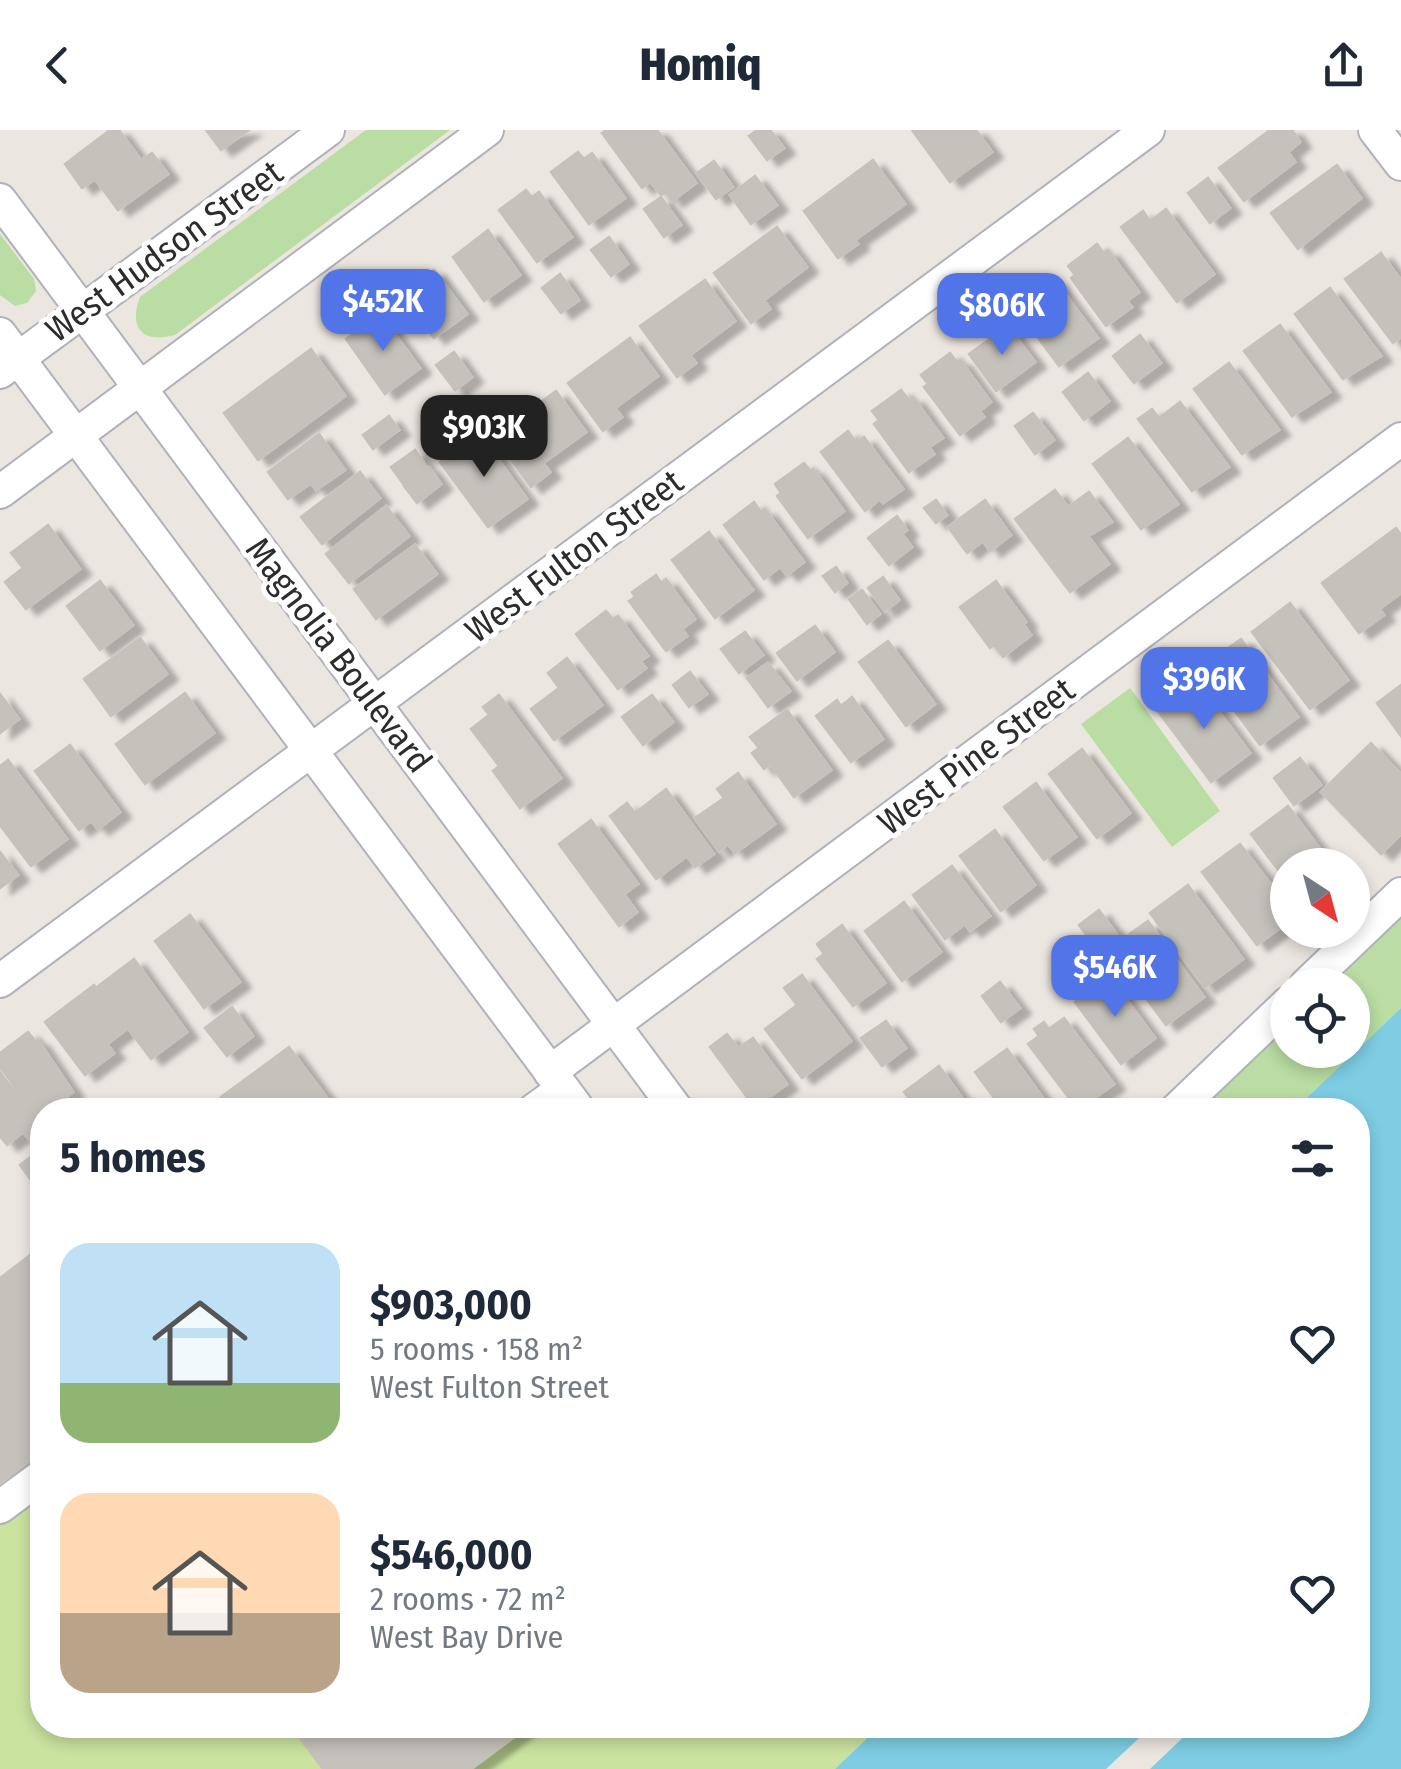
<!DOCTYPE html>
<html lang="en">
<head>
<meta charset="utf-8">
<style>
	:root { --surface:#fff; --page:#f6f6f7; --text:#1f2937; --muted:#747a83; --accent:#5175e8 }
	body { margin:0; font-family:"Fira Sans Condensed",sans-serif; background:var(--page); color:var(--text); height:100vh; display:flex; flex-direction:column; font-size:38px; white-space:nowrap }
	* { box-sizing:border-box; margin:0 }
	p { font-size:32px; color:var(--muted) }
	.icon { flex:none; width:55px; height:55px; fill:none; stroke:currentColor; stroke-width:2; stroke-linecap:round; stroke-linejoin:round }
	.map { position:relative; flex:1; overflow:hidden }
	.sheet { position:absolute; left:30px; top:968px; width:1340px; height:640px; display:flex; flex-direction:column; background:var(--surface); border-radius:40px; box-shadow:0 5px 15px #0003 }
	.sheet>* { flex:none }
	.needle { width:65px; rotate:144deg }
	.controls { position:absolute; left:1270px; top:718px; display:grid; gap:20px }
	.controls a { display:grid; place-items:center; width:100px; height:100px; border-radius:50%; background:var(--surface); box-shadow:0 5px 15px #0003; font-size:50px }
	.price { position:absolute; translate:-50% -85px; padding:0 22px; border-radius:20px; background:var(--accent); color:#fff; font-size:32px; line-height:65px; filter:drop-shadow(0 2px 5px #0008) }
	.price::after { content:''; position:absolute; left:50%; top:60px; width:30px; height:22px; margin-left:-15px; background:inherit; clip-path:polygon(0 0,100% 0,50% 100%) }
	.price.selected { background:#222; color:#fff }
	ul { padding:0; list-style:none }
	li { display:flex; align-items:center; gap:30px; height:250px; padding:0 30px }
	li span { display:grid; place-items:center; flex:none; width:280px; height:200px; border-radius:30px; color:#555 }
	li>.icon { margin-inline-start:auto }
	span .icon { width:120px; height:120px; fill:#fffc; stroke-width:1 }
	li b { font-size:42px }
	h2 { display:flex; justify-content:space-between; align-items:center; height:120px; padding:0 30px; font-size:42px }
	header { display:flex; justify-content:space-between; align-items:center; height:130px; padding:0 30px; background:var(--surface); font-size:45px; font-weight:800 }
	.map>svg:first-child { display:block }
	.green { fill:#b9dda2 }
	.pitch { fill:#cae39f }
	.water { fill:#7ecde3 }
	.pier { fill:#ece6e0 }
	.building { fill:#c5c1bb; stroke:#c7c2b9; stroke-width:2.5; filter:url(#shadow) }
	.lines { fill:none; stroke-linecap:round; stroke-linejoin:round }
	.minor-casing { stroke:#b0b2bb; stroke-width:36 }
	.minor { stroke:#fff; stroke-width:32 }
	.labels { text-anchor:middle; stroke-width:10; stroke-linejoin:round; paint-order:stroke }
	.street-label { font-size:35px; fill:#2c2c2c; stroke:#fff }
</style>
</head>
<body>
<header><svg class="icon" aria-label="back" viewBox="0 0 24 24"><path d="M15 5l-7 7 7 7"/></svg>Homiq<svg class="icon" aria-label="share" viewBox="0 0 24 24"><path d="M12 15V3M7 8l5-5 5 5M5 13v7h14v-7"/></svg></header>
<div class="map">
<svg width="1401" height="1639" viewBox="0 0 1401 1639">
	<defs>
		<filter id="shadow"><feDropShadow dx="11" dy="6" stdDeviation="2.5" flood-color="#0004"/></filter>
	</defs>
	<rect width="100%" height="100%" fill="#ece6e0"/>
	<!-- green -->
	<g class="green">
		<path d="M366,0H450L175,205C143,214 128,198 140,167Z"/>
		<path d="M0,104L34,149L36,161L27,173L15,176L0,165Z"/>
		<path d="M1130,558L1220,681L1172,717L1081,594Z"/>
		<path d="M1401,782V878L1294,980H1193L1287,890L1288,920H1352V855H1324Z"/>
	</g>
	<!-- pitch -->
	<path class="pitch" d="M42,1341V1595H881L835,1639H0V1372Z"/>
	<!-- water -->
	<path class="water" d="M1401,878V1639H835L881,1595H1358V980H1294Z"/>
	<!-- pier -->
	<path class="pier" d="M1153,1595H1196L1150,1639H1106Z"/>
	<!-- building -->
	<g class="building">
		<path d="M110,0H119L141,30L152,23L168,44L118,80L95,49L82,58L65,34Z"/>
		<path d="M206,0H249L221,20Z"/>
		<path d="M606,0H657L696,53L672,71L666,62L661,65L650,51L642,58L602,3Z"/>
		<path d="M757,0H770L784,18L767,30L749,6Z"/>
		<path d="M912,0H976L992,22L950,52Z"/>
		<path d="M1270,0H1292L1300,12L1288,22L1295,32L1244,71L1219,38Z"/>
		<path d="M578,22L584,29L592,23L625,68L589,94L551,42Z"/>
		<path d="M873,30L905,74L855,110L858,114L838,128L804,81Z"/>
		<path d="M714,31L733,57L716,69L697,43Z"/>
		<path d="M1337,35L1361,68L1298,119L1271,83Z"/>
		<path d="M755,46L777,75L751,94L730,65Z"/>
		<path d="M1208,48L1230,78L1210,93L1188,63Z"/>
		<path d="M526,60L532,67L539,62L572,107L537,132L499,80Z"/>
		<path d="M661,67L681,95L664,107L644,79Z"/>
		<path d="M1166,79L1214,144L1177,172L1121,97L1143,81L1150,91Z"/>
		<path d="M777,97L807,137L764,170L770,179L751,193L714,143Z"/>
		<path d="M488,100L520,145L484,171L453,127Z"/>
		<path d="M609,107L628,134L611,146L591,120Z"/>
		<path d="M1097,114L1104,123L1108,120L1139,162L1127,171L1132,177L1106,196L1071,148L1075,145L1068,136Z"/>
		<path d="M1381,123L1401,150V207L1393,213L1345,149Z"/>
		<path d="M434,140L467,184L434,208L401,164Z"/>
		<path d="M560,144L579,170L561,183L542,158Z"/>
		<path d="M705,150L735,191L690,225L696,233L677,247L640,196Z"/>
		<path d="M1055,150L1098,208L1059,236L1016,178Z"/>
		<path d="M1330,158L1381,226L1343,249L1295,184Z"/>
		<path d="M380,184L420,238L385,264L346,209Z"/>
		<path d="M1280,195L1330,262L1292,286L1244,221Z"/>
		<path d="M1008,196L1035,232L996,261L969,224Z"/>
		<path d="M1140,205L1161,233L1134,253L1113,226Z"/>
		<path d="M630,208L658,246L615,278L622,287L603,301L568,253Z"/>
		<path d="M311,219L345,266L258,330L224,283Z"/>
		<path d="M454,222L472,247L455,260L436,235Z"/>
		<path d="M950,223L957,232L960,230L991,272L980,281L984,287L960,305L924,257L928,254L921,245Z"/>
		<path d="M1229,233L1279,300L1242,324L1194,259Z"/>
		<path d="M1088,243L1109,271L1084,290L1063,262Z"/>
		<path d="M901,260L909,270L913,267L943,308L929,317L934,324L909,342L874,294L879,290L872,281Z"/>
		<path d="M556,261L586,302L543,333L550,342L531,357L494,306Z"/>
		<path d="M1180,272L1229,337L1192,361L1138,289L1152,279L1159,288Z"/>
		<path d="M1033,283L1054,310L1035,324L1015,296Z"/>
		<path d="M389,286L399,300L373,319L363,305Z"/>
		<path d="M848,301L856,312L864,307L903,359L883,373L880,369L865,381L821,322Z"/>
		<path d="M319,304L345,340L316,360L311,353L288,369L268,342Z"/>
		<path d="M480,304L527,369L488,397L440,332Z"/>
		<path d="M1128,308L1178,374L1141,399L1093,334Z"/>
		<path d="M415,320L427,338L404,355L391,337Z"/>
		<path d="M804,333L811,341L813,339L844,381L808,408L777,366L781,363L775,354Z"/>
		<path d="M429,337L441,354L417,373L404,356Z"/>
		<path d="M360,342L380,368L322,414L301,387Z"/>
		<path d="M1055,360L1068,377L1089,362L1112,392L1088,406L1109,434L1070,462L1015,389Z"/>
		<path d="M936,370L947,385L936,393L924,378Z"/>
		<path d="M985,370L1011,405L990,421L983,411L967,423L948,397Z"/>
		<path d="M754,372L761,382L765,379L804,432L787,445L780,437L764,449L724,395Z"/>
		<path d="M386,376L409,406L349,453L326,424Z"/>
		<path d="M897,386L907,400L902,404L912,417L889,435L868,408Z"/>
		<path d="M48,395L80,439L26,479L5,452L23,438L11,423Z"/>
		<path d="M1396,398L1401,405V463L1379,479L1384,485L1359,503L1322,453Z"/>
		<path d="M709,402L753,460L715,488L672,430Z"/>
		<path d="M415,415L437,444L376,489L354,459Z"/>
		<path d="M836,437L847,453L835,462L823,446Z"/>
		<path d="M656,445L661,453L666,449L695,489L682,499L687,506L666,521L629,471L635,467L632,462Z"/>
		<path d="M883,447L899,470L885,481L868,458Z"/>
		<path d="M100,451L133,495L100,520L67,476Z"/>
		<path d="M996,451L1026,492L1023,494L1031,505L1003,527L994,515L990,518L960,477Z"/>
		<path d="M862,460L880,484L867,494L849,469Z"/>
		<path d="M1290,473L1348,550L1310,579L1252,502Z"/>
		<path d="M606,481L613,489L618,486L648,526L640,531L646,538L618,559L576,504Z"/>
		<path d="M815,496L834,522L797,550L777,523Z"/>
		<path d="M745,502L763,525L739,543L721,519Z"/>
		<path d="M140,508L167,544L111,586L84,549Z"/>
		<path d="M1241,509L1298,587L1260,615L1202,537Z"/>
		<path d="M888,511L935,574L906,596L859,532Z"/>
		<path d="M567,528L602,575L554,610L531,579L559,558L548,543Z"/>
		<path d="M768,533L790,561L768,577L747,548Z"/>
		<path d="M690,542L707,564L689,577L673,555Z"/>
		<path d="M1196,551L1250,623L1211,652L1157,580Z"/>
		<path d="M1401,555V606L1377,573Z"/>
		<path d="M185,563L214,603L145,654L116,614Z"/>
		<path d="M0,564L19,589L0,603Z"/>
		<path d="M499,565L561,648L520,678L493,641L499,636L471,599L489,585L483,577Z"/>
		<path d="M652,565L673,592L643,615L622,587Z"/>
		<path d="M852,567L883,609L851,632L816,586L837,570L841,576Z"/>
		<path d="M787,580L831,640L794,667L770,634L764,639L752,623L759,618L750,607Z"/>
		<path d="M1371,613L1401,644V704L1381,724L1321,662Z"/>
		<path d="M70,615L120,682L98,699L91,691L79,700L35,641Z"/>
		<path d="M1082,619L1130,683L1097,708L1049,644Z"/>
		<path d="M1300,628L1321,655L1294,675L1274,648Z"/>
		<path d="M8,630L67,709L31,736L0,695V636Z"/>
		<path d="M738,643L775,694L735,723L728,714L719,721L695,688L724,668L717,659Z"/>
		<path d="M1036,653L1076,707L1044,730L1004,677Z"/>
		<path d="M666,659L714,724L695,737L687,726L656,749L610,686L627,673L635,683Z"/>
		<path d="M1288,676L1332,735H1288V753L1251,704Z"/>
		<path d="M591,690L638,754L624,764L637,782L619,796L559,714Z"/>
		<path d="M995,700L1035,755L1001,781L960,726Z"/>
		<path d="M1240,714L1288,777V792L1257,815L1202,742Z"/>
		<path d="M0,722L18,745L0,758Z"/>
		<path d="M952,736L990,786L970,801L965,794L945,809L913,765Z"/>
		<path d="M1188,755L1243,829L1205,857L1150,783Z"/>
		<path d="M904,772L941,822L902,851L865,801Z"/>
		<path d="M1099,780L1118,806L1098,821L1079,795Z"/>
		<path d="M190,785L240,852L204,878L155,811Z"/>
		<path d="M1148,791L1204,867L1166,895L1117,829L1135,815L1128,805Z"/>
		<path d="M842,795L885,853L853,876L817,829L824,824L817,814Z"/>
		<path d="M134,829L187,902L151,929L97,857Z"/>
		<path d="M802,845L851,911L802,948L765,899L797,875L784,858Z"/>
		<path d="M1109,846L1155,908L1121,934L1075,872Z"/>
		<path d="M1000,852L1020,878L1001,892L982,866Z"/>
		<path d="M94,855L127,899L107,914L114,923L85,945L45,892Z"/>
		<path d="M232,877L253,906L227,926L205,898Z"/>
		<path d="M1064,888L1114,954L1078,980L1028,914L1039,906L1034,899L1044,892L1049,899Z"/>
		<path d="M886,891L906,918L882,936L861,908Z"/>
		<path d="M28,902L36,912L38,910L73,962L49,980H42L38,988L0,937V923Z"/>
		<path d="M727,904L738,918L753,908L787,954L755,978L710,917Z"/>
		<path d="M289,917L336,980H231L221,967Z"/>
		<path d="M1007,919L1052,980H1003L975,942Z"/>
		<path d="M939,936L971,980H918L904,962Z"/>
		<path d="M0,942L42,1000L30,1011L23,1002L7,1015L0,1006Z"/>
		<path d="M42,1018V1063L41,1064L20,1035Z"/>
		<path d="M42,1116V1241L0,1185V1148Z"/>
		<path d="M0,1185L42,1241V1321L0,1353Z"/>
		<path d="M290,1595H530L471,1639H323Z"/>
	</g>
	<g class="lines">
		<!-- minor casing -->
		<g class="minor-casing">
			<g id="minor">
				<path d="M1375,0L1401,34"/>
				<path d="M0,70L677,980"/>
				<path d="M0,204L579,980"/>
				<path d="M0,242L328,0"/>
				<path d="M0,362L487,0"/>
				<path d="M0,851L1148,0"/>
				<path d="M1306,855L1401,764"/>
				<path d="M550,942L1401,309"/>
				<path d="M534,980L563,959"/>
				<path d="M1176,980L1288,873"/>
				<path d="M0,1377L42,1346"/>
			</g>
		</g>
		<!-- minor -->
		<use href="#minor" class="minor"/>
	</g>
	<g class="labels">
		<!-- street labels -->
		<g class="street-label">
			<text transform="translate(164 121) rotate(-36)" y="12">West Hudson Street</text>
			<text transform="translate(574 426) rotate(-37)" y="12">West Fulton Street</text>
			<text transform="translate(339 525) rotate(53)" y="12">Magnolia Boulevard</text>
			<text transform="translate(976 626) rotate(-37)" y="12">West Pine Street</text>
		</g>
	</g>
</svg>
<div class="controls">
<a><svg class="needle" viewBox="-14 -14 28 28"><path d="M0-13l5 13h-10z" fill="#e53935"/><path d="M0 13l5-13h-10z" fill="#747a83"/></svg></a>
<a><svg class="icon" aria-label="locate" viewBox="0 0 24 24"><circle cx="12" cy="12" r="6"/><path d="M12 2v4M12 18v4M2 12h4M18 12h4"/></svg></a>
</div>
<b class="price" style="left:383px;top:224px">$452K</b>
<b class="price" style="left:1002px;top:228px">$806K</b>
<b class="price selected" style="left:484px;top:350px">$903K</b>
<b class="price" style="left:1204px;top:602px">$396K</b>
<b class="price" style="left:1115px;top:890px">$546K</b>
<section class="sheet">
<h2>5 homes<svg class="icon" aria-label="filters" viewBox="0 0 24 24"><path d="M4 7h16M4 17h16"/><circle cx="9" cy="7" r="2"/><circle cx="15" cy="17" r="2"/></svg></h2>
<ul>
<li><span style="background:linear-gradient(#bfe0f5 70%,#8fb573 0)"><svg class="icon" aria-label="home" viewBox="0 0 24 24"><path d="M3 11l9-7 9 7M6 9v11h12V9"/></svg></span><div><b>$903,000</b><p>5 rooms · 158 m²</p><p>West Fulton Street</p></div><svg class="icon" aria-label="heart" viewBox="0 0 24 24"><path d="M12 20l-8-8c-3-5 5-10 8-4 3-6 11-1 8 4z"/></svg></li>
<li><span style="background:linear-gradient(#ffd9b3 60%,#b9a48a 0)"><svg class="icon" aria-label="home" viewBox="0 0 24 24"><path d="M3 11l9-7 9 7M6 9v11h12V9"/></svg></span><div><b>$546,000</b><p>2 rooms · 72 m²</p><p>West Bay Drive</p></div><svg class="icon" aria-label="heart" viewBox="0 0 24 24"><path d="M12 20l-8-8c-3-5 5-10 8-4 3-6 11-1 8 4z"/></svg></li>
</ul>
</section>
</div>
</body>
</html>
